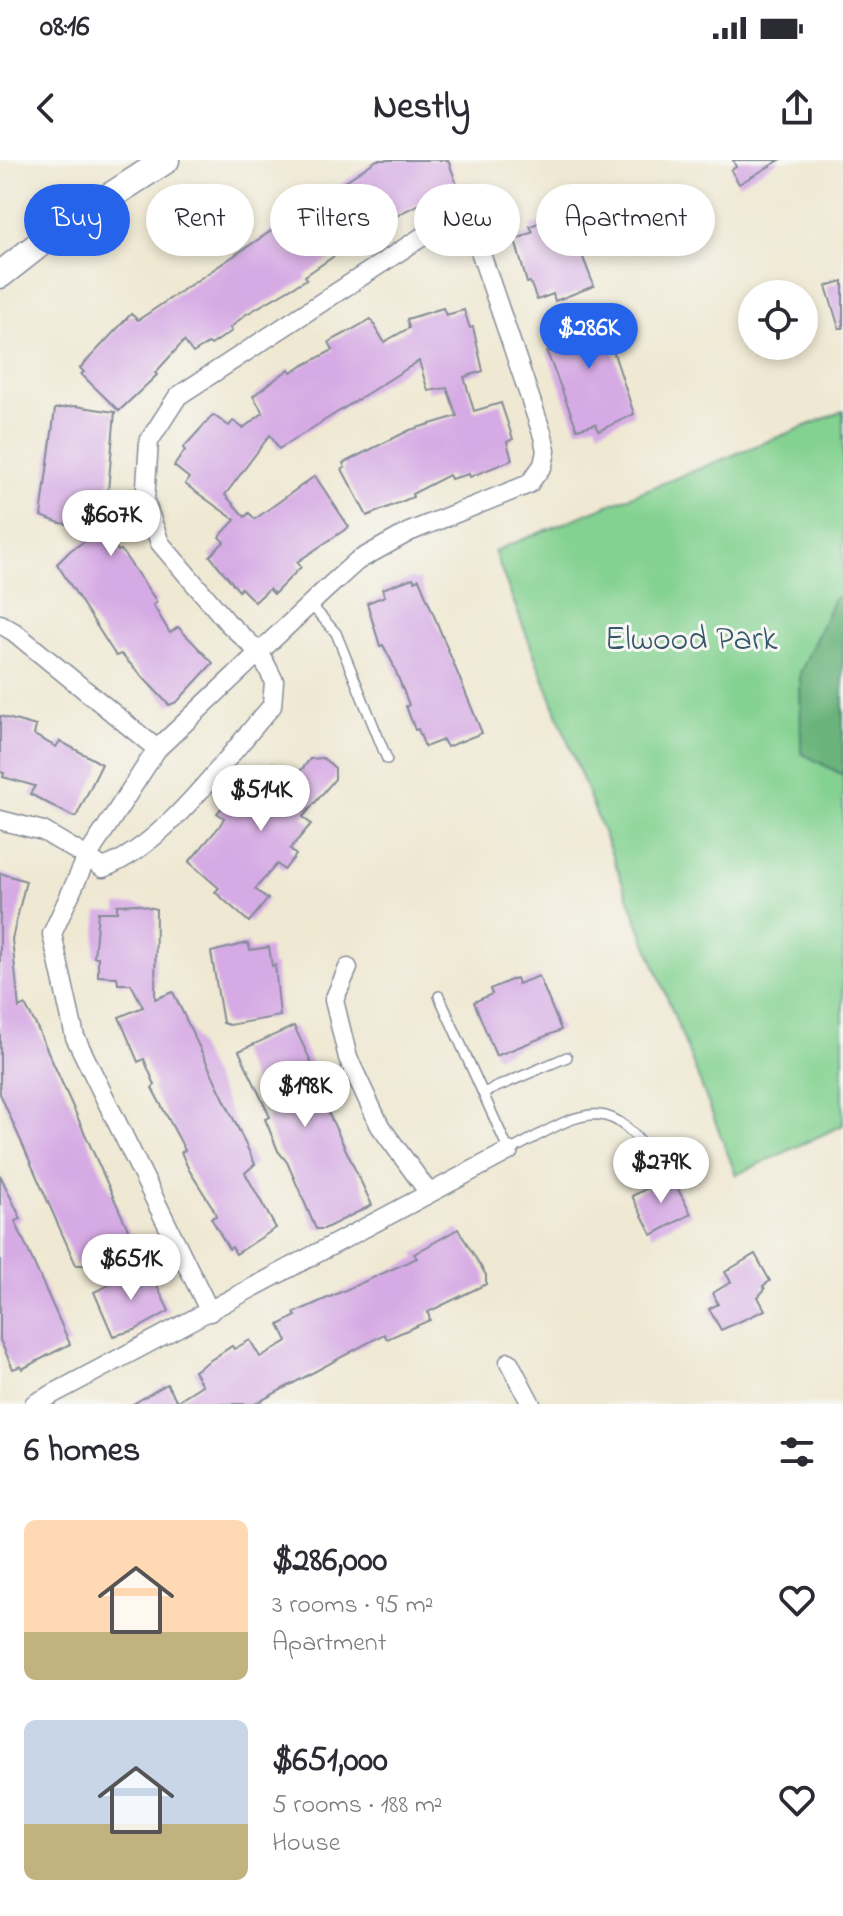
<!DOCTYPE html>
<html lang="en">
<head>
<meta charset="utf-8">
<style>
	:root { --surface:#fff; --page:#f2f2f3; --text:#2b2b33; --muted:#7c7c81; --accent:#2563eb }
	body { margin:0; font-family:"Indie Flower",sans-serif; background:var(--page); color:var(--text); height:100vh; display:flex; flex-direction:column; font-size:30px; white-space:nowrap }
	* { box-sizing:border-box; margin:0 }
	p { font-size:26px; color:var(--muted) }
	.icon { flex:none; width:44px; height:44px; fill:none; stroke:currentColor; stroke-width:2; stroke-linecap:round; stroke-linejoin:round }
	.map { position:relative; height:1244px; overflow:hidden }
	.sheet { display:flex; flex-direction:column; background:var(--surface); flex:1 }
	.sheet>* { flex:none }
	.guide { position:absolute; left:24px; top:24px; width:796px; height:72px; display:flex; gap:16px }
	.fabs { position:absolute; left:738px; top:120px; display:grid; gap:16px }
	.fabs a { display:grid; place-items:center; width:80px; height:80px; border-radius:50%; background:var(--surface); box-shadow:0 4px 12px #0003; font-size:40px }
	.price { position:absolute; translate:-50% -68px; padding:0 18px; border-radius:28px; background:#fff; color:#222; font-size:26px; line-height:52px; filter:drop-shadow(0 2px 4px #0008) }
	.price::after { content:''; position:absolute; left:50%; top:48px; width:24px; height:18px; margin-left:-12px; background:inherit; clip-path:polygon(0 0,100% 0,50% 100%) }
	.price.active { background:var(--accent); color:#fff }
	ul { padding:0; list-style:none }
	li { display:flex; align-items:center; gap:24px; height:200px; padding:0 24px }
	li span { display:grid; place-items:center; flex:none; width:224px; height:160px; border-radius:12px; color:#555 }
	li>.icon { margin-inline-start:auto }
	span .icon { width:96px; height:96px; fill:#fffc; stroke-width:1 }
	li b { font-size:34px }
	h2 { display:flex; justify-content:space-between; align-items:center; height:96px; padding:0 24px; font-size:34px }
	.pill { padding:0 28px; border-radius:36px; background:var(--surface); box-shadow:0 4px 12px #0003; font-size:28px; line-height:72px }
	.pill.active { background:var(--accent); color:#fff }
	.status { display:flex; justify-content:space-between; align-items:center; height:56px; padding:0 40px; background:var(--surface); direction:ltr }
	.status svg { height:22px; fill:currentColor }
	header { display:flex; justify-content:space-between; align-items:center; height:104px; padding:0 24px; background:var(--surface); font-size:36px; font-weight:800 }
	.map>svg:first-child { display:block }
	.green { fill:#84d291; stroke:#508078; stroke-width:2 }
	.forest { fill:#6bb47b; stroke:#43726c; stroke-width:2 }
	.building { fill:#d6aae4 }
	.lines { fill:none; stroke-linecap:round; stroke-linejoin:round }
	.lane-casing { stroke:#858c98; stroke-width:12 }
	.street-casing { stroke:#858c98; stroke-width:21 }
	.secondary-casing { stroke:#858c98; stroke-width:29 }
	.lane { stroke:#fff; stroke-width:9 }
	.street { stroke:#fff; stroke-width:18 }
	.secondary { stroke:#fff; stroke-width:26 }
	.labels { text-anchor:middle; stroke-width:6; stroke-linejoin:round; paint-order:stroke }
	.park-label { font-size:34px; fill:#35586b; stroke:#f6f6f2 }
</style>
</head>
<body>
<div class="status"><b>08:16</b><svg viewBox="0 0 49 12"><path d="M0 12V9h3v3zM5 12V6h3v6zM10 12V3h3v9zM15 12V0h3v12zM26 1h20v11H26zM47 4h2v5h-2z"/></svg></div>
<header><svg class="icon" aria-label="back" viewBox="0 0 24 24"><path d="M15 5l-7 7 7 7"/></svg>Nestly<svg class="icon" aria-label="share" viewBox="0 0 24 24"><path d="M12 15V3M7 8l5-5 5 5M5 13v7h14v-7"/></svg></header>
<div class="map">
<svg width="843" height="1244" viewBox="0 0 843 1244">
	<rect width="100%" height="100%" fill="#f6f6f2"/>
	<filter id="ink" filterUnits="userSpaceOnUse"><feTurbulence type="fractalNoise" baseFrequency=".0125" numOctaves="2"/><feDisplacementMap in="SourceGraphic" scale="16" xChannelSelector="R" yChannelSelector="G"/><feConvolveMatrix kernelMatrix="1 2 1 2 8 2 1 2 1" color-interpolation-filters="sRGB"/></filter>
	<filter id="wash" filterUnits="userSpaceOnUse"><feTurbulence type="fractalNoise" baseFrequency=".006" numOctaves="4" result="noise"/><feDisplacementMap in="SourceGraphic" scale="32" xChannelSelector="R" yChannelSelector="G"/><feGaussianBlur stdDeviation="1.8" result="paint"/><feColorMatrix in="noise" values="0 0 0 0 0 0 0 0 0 0 0 0 0 0 0 0 0 1.4 0 .05"/><feComposite in="paint" operator="in"/></filter>
	<g filter="url(#wash)">
		<rect width="100%" height="100%" fill="#efe8d2"/>
		<!-- green -->
		<path class="green" d="M843,251V965L736,1015L494,391Z"/>
		<!-- forest -->
		<path class="forest" d="M843,435V615L801,593L800,513L834,439Z"/>
		<g id="blocks">
			<!-- building -->
			<g class="building">
				<path d="M377,0H448L457,25L401,53L362,83L360,81L343,90L305,116L307,119L245,155L230,168L232,171L211,185L209,183L193,193L184,181L155,213L157,215L119,251L81,214L84,212L80,208L131,154L138,160Z"/>
				<path d="M733,0H780L739,24L731,10L736,7Z"/>
				<path d="M561,55L567,56L594,126L555,141L553,134L537,140L530,122L527,123L515,80L533,72L530,66Z"/>
				<path d="M843,121V168H839L826,126Z"/>
				<path d="M443,148L446,155L464,150L470,168L473,167L483,211L464,217L474,251L501,243L513,279L507,282L512,300L470,317L469,314L451,319L449,315L412,334L413,337L367,356L342,309L345,308L343,303L410,270L457,256L447,228L428,231L419,201L279,289L270,275L225,335L245,357L249,353L255,359L315,316L349,367L297,402L301,407L274,434L269,429L255,442L241,428L239,431L210,396L224,382L219,377L235,360L185,324L189,318L174,306L185,290L183,288L213,255L229,266L233,261L243,268L263,253L253,236L289,209L291,212L333,190L329,182L346,173L371,159L384,182L409,168L407,159Z"/>
				<path d="M600,151L634,254L599,271L596,264L577,269L547,192L551,191L546,172L565,166L561,156Z"/>
				<path d="M75,246L115,252L107,342L87,339L118,391L121,390L157,442L153,445L170,473L178,467L213,503L177,542L169,545L121,494L116,496L57,404L71,390L104,369L60,363L41,356L55,249Z"/>
				<path d="M413,418L414,421L419,419L482,573L447,587L443,580L425,587L418,569L415,570L406,546L409,545L392,502L383,485L380,486L367,443L385,436L382,429Z"/>
				<path d="M0,556L36,566L34,575L56,587L60,581L102,604L77,655L74,657L30,634L35,626L3,617L4,613L0,612Z"/>
				<path d="M323,598L335,608V619L303,657L311,664L290,689L296,695L284,710L277,704L255,729L268,739L249,762L215,732L219,728L189,702L219,667L224,658L217,653L230,638L237,643L244,637L273,603L293,620L310,599Z"/>
				<path d="M0,713L26,721L12,779L19,848L25,845L36,865L135,1085L84,1105H76L0,934Z"/>
				<path d="M137,744L156,749L155,839L173,832L255,1004L245,1013L276,1068L236,1094L232,1087L229,1089L211,1058L216,1056L213,1048L189,1010L181,992L185,990L152,928L155,925L144,899L138,902L119,857L143,847L131,824H118L117,817L98,816V797H94L98,752H117V745Z"/>
				<path d="M248,783L250,790L269,787L272,806L275,805L280,856L229,865L223,863L211,792Z"/>
				<path d="M539,816L561,870L496,896L474,842L492,834L490,829L516,818L518,824Z"/>
				<path d="M294,866L315,910L310,914L372,1045L324,1069H316L287,1002L278,991L265,959L270,957L239,891Z"/>
				<path d="M0,1015L21,1059L15,1061L70,1184L22,1209L21,1206L13,1209L0,1180Z"/>
				<path d="M671,1016L691,1054L652,1075L632,1036Z"/>
				<path d="M458,1069L486,1115V1124L428,1152L430,1160L387,1179L384,1174L255,1244H133L167,1224L177,1241L202,1225L194,1211L232,1186L234,1189L250,1180L260,1197L287,1181L279,1165L296,1156L294,1153L417,1098L414,1094Z"/>
				<path d="M755,1094L770,1121L763,1126L765,1129L758,1137L765,1150L721,1170L709,1149L718,1144L713,1133L731,1122L725,1112Z"/>
				<path d="M148,1107L169,1151L135,1170L113,1176L94,1132Z"/>
			</g>
		</g>
	</g>
	<g filter="url(#ink)">
		<use href="#blocks" fill-opacity="0" stroke="#858c98" stroke-width="2"/>
		<g class="lines">
			<!-- lane casing -->
			<g class="lane-casing">
				<g id="lane">
					<path d="M311,445L336,473L387,599"/>
					<path d="M439,836L509,991C577,956 608,925 656,1005"/>
					<path d="M483,933L567,897"/>
				</g>
			</g>
			<!-- street casing -->
			<g class="street-casing">
				<g id="street">
					<path d="M0,464L14,472L157,589"/>
					<path d="M0,660L43,671L87,697L157,589L325,430L357,401L409,372L529,324L543,305L546,291L543,276L478,85L460,73L434,69L178,236L149,281L145,341L160,383L228,463L260,493L274,521L272,546C227,596 165,686 103,708L87,697L52,774L75,877L210,1152"/>
					<path d="M348,808L334,840L348,898L380,966L429,1033"/>
					<path d="M509,1202L531,1244"/>
					<path d="M34,1244L509,991"/>
				</g>
			</g>
			<!-- secondary casing -->
			<g class="secondary-casing">
				<path id="secondary" d="M0,115L55,72L166,0"/>
			</g>
			<!-- lane -->
			<use href="#lane" class="lane"/>
			<!-- street -->
			<use href="#street" class="street"/>
			<!-- secondary -->
			<use href="#secondary" class="secondary"/>
		</g>
	</g>
	<g class="labels">
		<!-- park labels -->
		<g class="park-label">
			<text x="691" y="489">Elwood Park</text>
		</g>
	</g>
</svg>
<div class="fabs">
<a><svg class="icon" aria-label="locate" viewBox="0 0 24 24"><circle cx="12" cy="12" r="6"/><path d="M12 2v4M12 18v4M2 12h4M18 12h4"/></svg></a>
</div>
<b class="price active" style="left:589px;top:211px">$286K</b>
<b class="price" style="left:111px;top:398px">$607K</b>
<b class="price" style="left:261px;top:673px">$514K</b>
<b class="price" style="left:305px;top:969px">$198K</b>
<b class="price" style="left:661px;top:1045px">$279K</b>
<b class="price" style="left:131px;top:1142px">$651K</b>
<div class="guide">
<a class="pill active">Buy</a>
<a class="pill">Rent</a>
<a class="pill">Filters</a>
<a class="pill">New</a>
<a class="pill">Apartment</a>
</div>
</div>
<section class="sheet">
<h2>6 homes<svg class="icon" aria-label="filters" viewBox="0 0 24 24"><path d="M4 7h16M4 17h16"/><circle cx="9" cy="7" r="2"/><circle cx="15" cy="17" r="2"/></svg></h2>
<ul>
<li><span style="background:linear-gradient(#ffd9b3 70%,#c2b280 0)"><svg class="icon" aria-label="home" viewBox="0 0 24 24"><path d="M3 11l9-7 9 7M6 9v11h12V9"/></svg></span><div><b>$286,000</b><p>3 rooms · 95 m²</p><p>Apartment</p></div><svg class="icon" aria-label="heart" viewBox="0 0 24 24"><path d="M12 20l-8-8c-3-5 5-10 8-4 3-6 11-1 8 4z"/></svg></li>
<li><span style="background:linear-gradient(#c9d6e8 65%,#c2b280 0)"><svg class="icon" aria-label="home" viewBox="0 0 24 24"><path d="M3 11l9-7 9 7M6 9v11h12V9"/></svg></span><div><b>$651,000</b><p>5 rooms · 188 m²</p><p>House</p></div><svg class="icon" aria-label="heart" viewBox="0 0 24 24"><path d="M12 20l-8-8c-3-5 5-10 8-4 3-6 11-1 8 4z"/></svg></li>
</ul>
</section>
</body>
</html>
